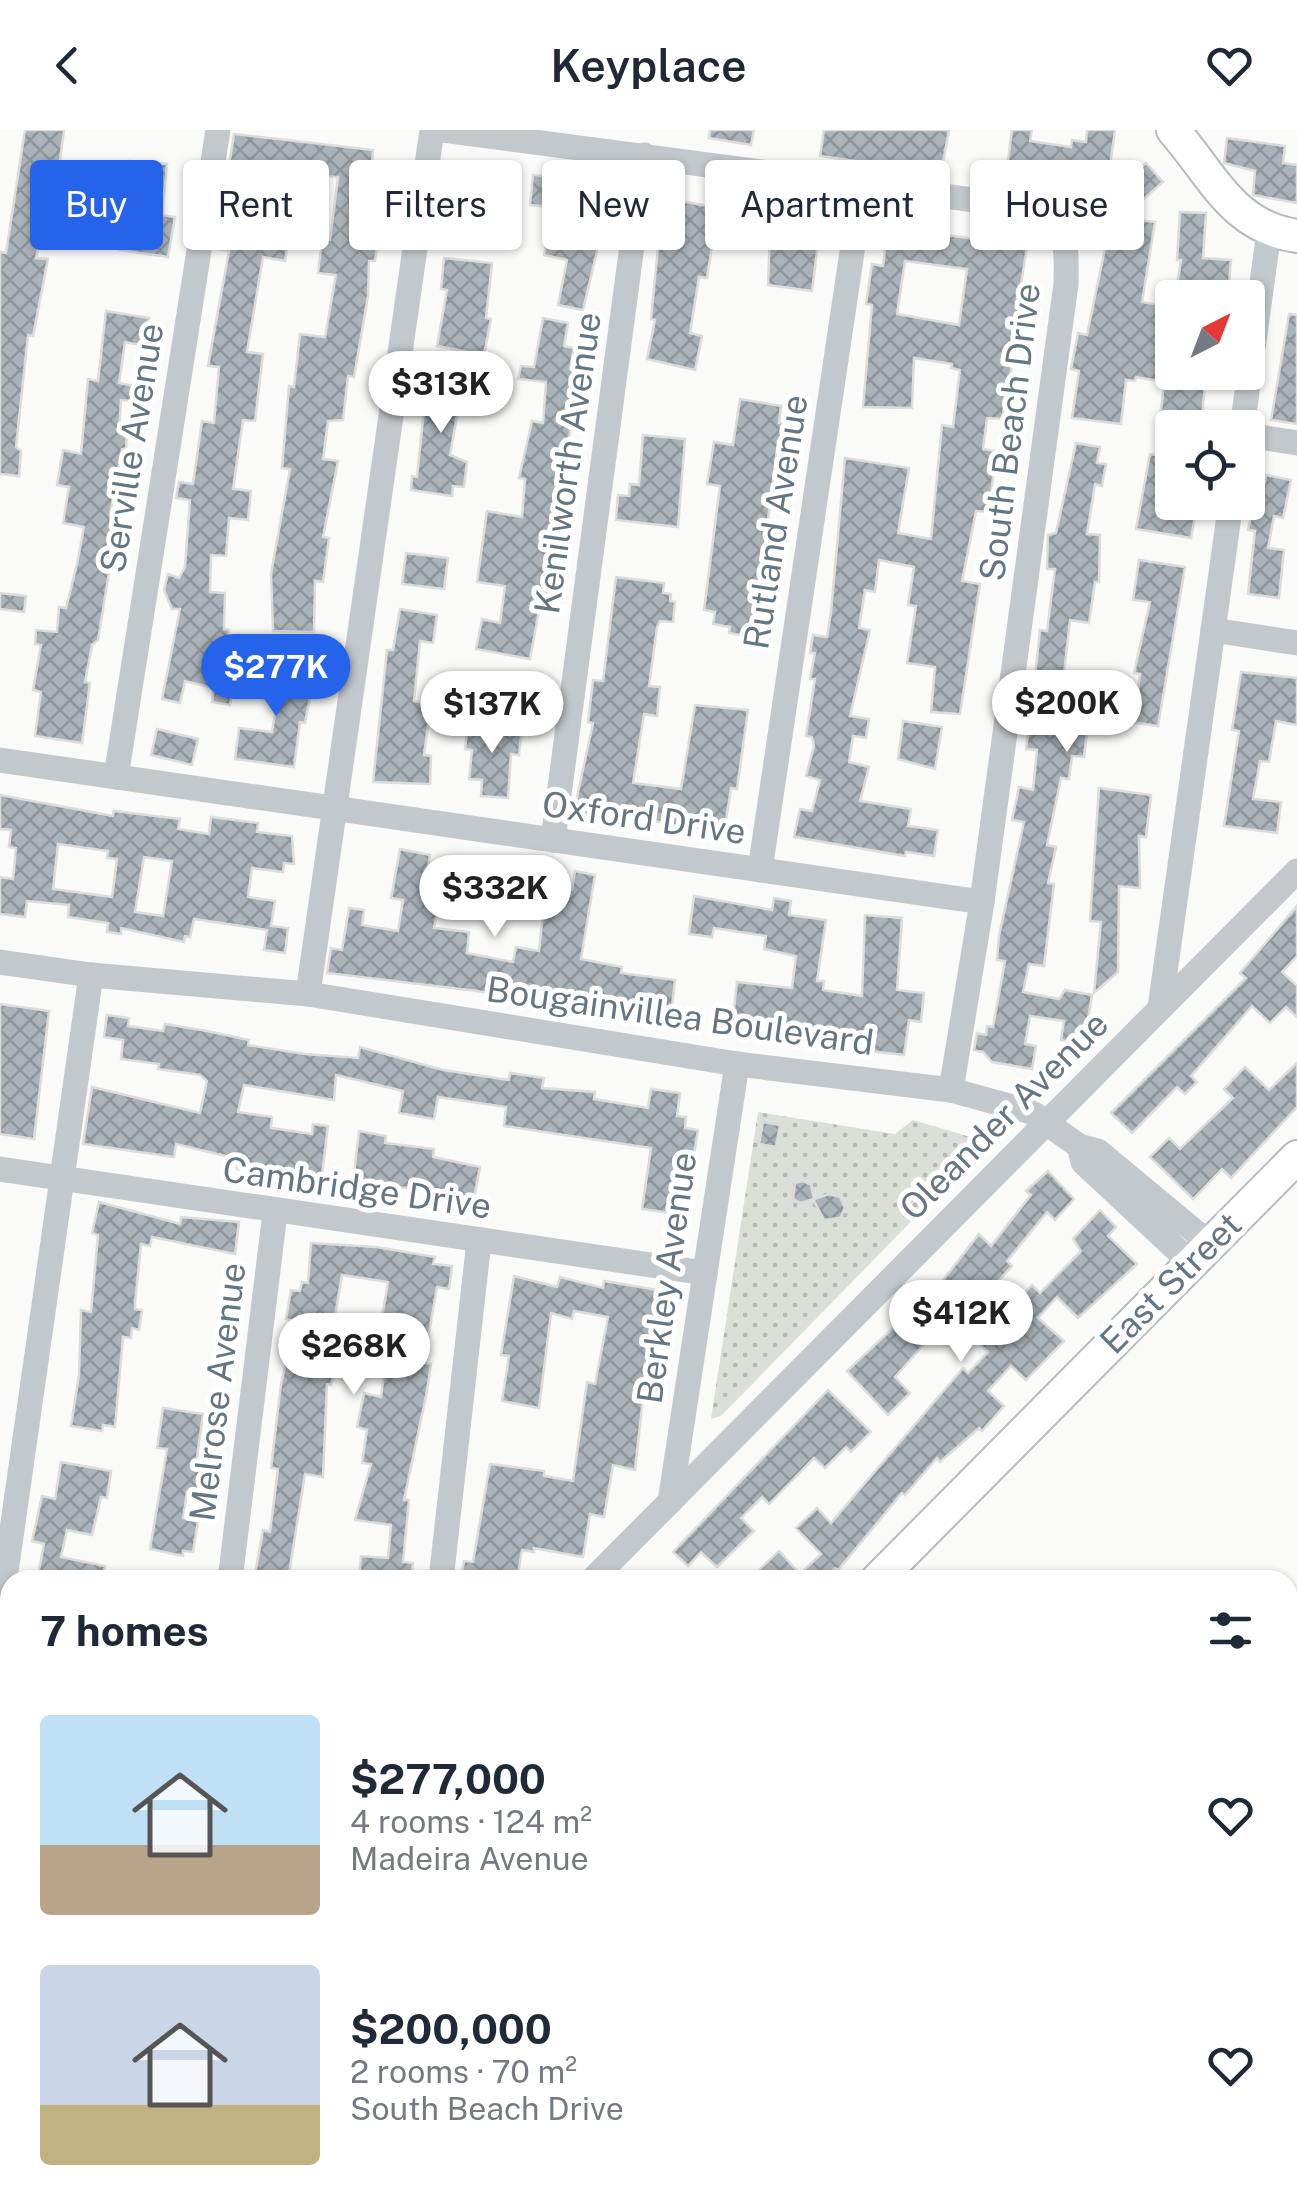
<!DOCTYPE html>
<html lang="en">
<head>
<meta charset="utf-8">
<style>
	:root { --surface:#fff; --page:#f6f6f7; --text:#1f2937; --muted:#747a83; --accent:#2563eb }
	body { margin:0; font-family:"Public Sans",sans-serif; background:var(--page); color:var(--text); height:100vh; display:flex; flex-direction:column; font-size:38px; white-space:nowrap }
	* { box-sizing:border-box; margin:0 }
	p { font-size:32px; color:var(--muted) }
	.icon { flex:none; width:55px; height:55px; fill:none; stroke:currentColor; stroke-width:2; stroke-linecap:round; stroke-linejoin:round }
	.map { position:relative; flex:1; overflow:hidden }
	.side { position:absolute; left:0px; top:1440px; width:1298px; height:642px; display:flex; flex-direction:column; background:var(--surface); border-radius:30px 30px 0 0; box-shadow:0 2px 8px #0004 }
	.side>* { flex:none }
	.banner { position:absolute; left:30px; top:30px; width:1238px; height:90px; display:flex; gap:20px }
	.needle { width:65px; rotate:42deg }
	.tools { position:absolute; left:1155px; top:150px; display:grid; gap:20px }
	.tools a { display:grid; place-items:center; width:110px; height:110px; border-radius:10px; background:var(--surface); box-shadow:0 2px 8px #0004; font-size:50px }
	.price { position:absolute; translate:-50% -85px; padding:0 22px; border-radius:35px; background:#fff; color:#222; font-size:32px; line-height:65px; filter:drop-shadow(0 2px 5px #0008) }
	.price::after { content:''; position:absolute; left:50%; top:60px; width:30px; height:22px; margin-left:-15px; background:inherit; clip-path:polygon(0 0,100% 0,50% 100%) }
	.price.current { background:var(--accent); color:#fff }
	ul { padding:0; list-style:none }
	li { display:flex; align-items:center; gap:30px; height:250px; padding:0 40px }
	li span { display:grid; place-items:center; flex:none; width:280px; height:200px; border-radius:10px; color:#555 }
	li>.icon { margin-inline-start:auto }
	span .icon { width:120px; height:120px; fill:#fffc; stroke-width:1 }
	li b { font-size:42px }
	h2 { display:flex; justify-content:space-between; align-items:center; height:120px; padding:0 40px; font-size:42px }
	.chip { padding:0 35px; border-radius:10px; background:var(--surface); box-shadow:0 2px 8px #0004; font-size:35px; line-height:90px }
	.chip.current { background:var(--accent); color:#fff }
	header { display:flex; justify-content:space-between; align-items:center; height:130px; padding:0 40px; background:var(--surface); font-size:45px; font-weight:600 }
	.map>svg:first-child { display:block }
	.park { fill:url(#park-dots) }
	.building { fill:url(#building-cross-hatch); stroke:#dcdcda; stroke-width:2.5; fill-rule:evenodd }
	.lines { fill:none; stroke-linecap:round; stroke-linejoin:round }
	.major-casing { stroke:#b5babe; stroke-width:36 }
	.minor { stroke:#c3c8cc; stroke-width:25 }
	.major { stroke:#fff; stroke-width:32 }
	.labels { text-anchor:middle; stroke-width:10; stroke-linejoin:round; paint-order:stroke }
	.street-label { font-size:35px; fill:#657683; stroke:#fff }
</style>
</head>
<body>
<header><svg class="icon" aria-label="back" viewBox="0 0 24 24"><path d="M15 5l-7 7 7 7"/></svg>Keyplace<svg class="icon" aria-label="heart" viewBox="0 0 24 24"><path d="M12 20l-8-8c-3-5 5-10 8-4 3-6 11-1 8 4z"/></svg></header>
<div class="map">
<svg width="1297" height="2081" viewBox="0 0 1297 2081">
	<defs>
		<pattern id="park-dots" width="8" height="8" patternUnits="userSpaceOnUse" patternTransform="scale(2.5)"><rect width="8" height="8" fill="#dadfd7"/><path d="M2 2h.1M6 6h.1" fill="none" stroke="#b4b9b4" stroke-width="1.8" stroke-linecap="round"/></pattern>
		<pattern id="building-cross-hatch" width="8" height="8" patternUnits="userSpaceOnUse" patternTransform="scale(2.5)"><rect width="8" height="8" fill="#aab3b9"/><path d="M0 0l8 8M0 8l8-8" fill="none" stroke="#8e969c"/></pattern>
	</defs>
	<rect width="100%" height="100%" fill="#fafaf8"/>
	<!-- park -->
	<path class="park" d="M758,982L895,1004L913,990L977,1009L979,1022L721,1286L711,1289Z"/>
	<!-- building -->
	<g class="building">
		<path d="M25,0H64L56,60L50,59L36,128L48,129L33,206L28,205L16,317L21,321L19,346L0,344V122L6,123Z"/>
		<path d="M710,0H754L751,15L709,8Z"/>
		<path d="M824,0H949L941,43L820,26Z"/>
		<path d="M1012,0H1032L1030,11L1071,17L1072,10L1086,12L1087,0H1115L1109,44L1040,41L1038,57L1005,52Z"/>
		<path d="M234,4L373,20L366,115L377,116L375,131H369L368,166L354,247L348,246L343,290L328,291L323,329L338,331L323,407L329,408L323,452L315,451L314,502L273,501L271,444L290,339L282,338L289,256L294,257L300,204L325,207L336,145L318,143L322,109L330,110L338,47L288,42L279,103L289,105L285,131L263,127L247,222L263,224L255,291L243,290L233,359L251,361L248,390L229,388L226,426L211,425L210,462L225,463L224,499L229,500L222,547L234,549L230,575L212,572L214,558L185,551L180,573L162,569L180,479H172L164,460L168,444L179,448L185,437L190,370L176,368L179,352L193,354L202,291L214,293L219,237L208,236L229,121L216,119Z"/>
		<path d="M1227,8L1285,16L1283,33L1297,35V73L1253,65L1255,41L1224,33Z"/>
		<path d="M129,31L167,34L162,85L175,87L168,127L120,120Z"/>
		<path d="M1146,33L1163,52L1122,88L1155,92L1142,172L1172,177V242H1206L1201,298H1159L1164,252L1136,247L1135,251L1126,250L1121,294L1072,288L1079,241L1071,239L1078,203L1087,205L1108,104L1089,83Z"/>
		<path d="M455,36L499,46L493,71L449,61Z"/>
		<path d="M533,45L598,52L595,82L585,80L579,109L599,113L583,180L558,175L567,130L544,125L553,77L530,75Z"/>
		<path d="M681,71L734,81L729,106L714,103L707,148L699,147L690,203L702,206L695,240L647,229L655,190L651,189L659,107L674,110Z"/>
		<path d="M771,73L822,82L812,161L768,155Z"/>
		<path d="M1180,82L1206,83L1203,128L1231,130L1228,168H1175L1181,130H1177Z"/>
		<path d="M888,96L1027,117L1021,154L1027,155L1002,289L987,288L983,319L996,321L989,382L976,381L962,451L980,454L960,584L931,582L935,537L907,533L916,476L908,475L914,437L879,430L875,462L865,460L859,498L870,500L850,586L869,589L866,608L853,606L849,632L869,637L860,671L911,679L908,696L938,700L934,726L906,722L905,726L794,707L800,679L812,681L820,650L806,646L814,616L812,607L806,606L815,549H810L815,523H810L813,505L827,507L831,482L845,328L909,338L898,403L931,409L942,295L953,297L960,240L951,238L952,234L914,228L912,278L863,277L872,175L866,174L872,134L883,136ZM905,131L967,139L959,195L897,184Z"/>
		<path d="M444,128L492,133L486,188L491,189L484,225L437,216L447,160L441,159Z"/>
		<path d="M106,181L149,188L145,216L125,212L119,253L134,256L132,271L121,270L119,302H127L126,319H122L110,385L118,387L98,510L92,515L85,552L90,553L82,613L35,606L41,562L33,560L41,515L35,514L36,500L57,502L59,477L66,478L77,434L84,397L63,393L69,357L57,355L63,320L81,324L88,249L98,251Z"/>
		<path d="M1289,184L1297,185V294L1271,290Z"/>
		<path d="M543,188L568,193L564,216L574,218L570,239L578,240L575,283L562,336L557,334L553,392H558L550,456L543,482L539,481L530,529L476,519L482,489L500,493L505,456L477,452L487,381L522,387L525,349L519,348L532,291L543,293L546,252L518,249L521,236L534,237Z"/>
		<path d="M428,242L472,248L470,264L461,263L450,325L467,332L464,357L453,356L452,366L411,360L412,346L417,347Z"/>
		<path d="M740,269L781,276L779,293L791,295L788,312L778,311L758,469L761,470L758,492L772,494L769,510L729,503L730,497L713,494L715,482L704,480L720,356L707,354L714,312L733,315Z"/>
		<path d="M643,305L685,309L678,397L616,390L618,365L629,366L630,354L639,355Z"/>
		<path d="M1076,313L1100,317L1097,333L1106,334L1102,356L1095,354L1087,404L1100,405L1099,452H1095L1089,493L1070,490L1063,552L1091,555L1090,569L1136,575L1140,544L1134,543L1150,472L1133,470L1139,430L1185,437L1158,596L1089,586L1084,627L1072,626L1069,649L1061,648L1047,715L1056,717L1048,753L1054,754L1044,836L1029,834L1023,862L1059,869L1065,860L1092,865L1084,914L1061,910L1064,891L1030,886L1025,914L1036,916L1032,939L992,932L983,922L974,920L977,903L986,905L987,896L993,897L1005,831L997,830L999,806L1024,692L1012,690L1019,657L1033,660L1037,620L1026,619L1030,590H1023L1025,574L1032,575L1040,500L1047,501L1055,439H1047L1048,405L1056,403Z"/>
		<path d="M1150,324L1172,327V373L1181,375L1179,384L1195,386L1191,408L1136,399Z"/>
		<path d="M1266,345L1291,350L1283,388L1274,386L1268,418L1284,420L1279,468L1248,464L1255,401L1248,400L1251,387L1257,388Z"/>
		<path d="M406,423L448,428L444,459L402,454Z"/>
		<path d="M616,447L664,453L663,463L671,464L670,471L675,472L673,492L660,491L657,497L649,556L660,557L657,586L644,584L633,653L681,659L695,575L748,580L737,659L731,658L724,704L592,680L589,690L573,686L593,593L588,592L593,550L603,551Z"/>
		<path d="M0,463L26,466L24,482L0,479Z"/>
		<path d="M400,479L437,485L433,513L420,511L414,571L431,574L424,625L431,626L430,654L373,652L387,520H393Z"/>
		<path d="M251,539L313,552L305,593L300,592L294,637L235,629L239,598L272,602L277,571L246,565Z"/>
		<path d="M1241,542L1297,548V595L1276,591L1269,632L1260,631L1253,669L1281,672L1277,703L1224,696L1239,601L1232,600Z"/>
		<path d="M903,591L942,597L935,639L898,629Z"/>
		<path d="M468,592L522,598L519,625L511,624L508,668L481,666L482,650L469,649L472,620L465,619Z"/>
		<path d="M157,599L198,609L192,635L151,625Z"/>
		<path d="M1099,658L1151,665L1146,707L1139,706L1140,758L1119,756L1118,842L1094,863L1101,792L1090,791Z"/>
		<path d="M0,665L113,686L114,681L180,689L178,699L209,704L211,687L258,693L257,702L292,706L294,734L284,733L283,742L252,738L248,767L275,771L271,796L288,798L285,823L264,820L267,800L194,789L190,807L185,806L184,812L121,798V804L107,802L108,793L68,787L69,775L27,771L25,787L0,784V747L13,749L16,718L9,717L11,700L0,699ZM58,714L108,721L107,728L117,729L112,767L53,759ZM144,727L172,731L163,786L135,782Z"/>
		<path d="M400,719L430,725L427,743L455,749L459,726L503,735H538L536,754L572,760L575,741L595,745L581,829L622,837L621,843L675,850L671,886L624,881L623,888L477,861L327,843L331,818L342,820L349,778L364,780L362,795L398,801L403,770L391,768ZM440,769L543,783L539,821L516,817L513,832L467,823L469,802L434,798Z"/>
		<path d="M694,766L772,780L774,768L791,771L789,785L826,790L817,851H824L823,860L862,866L865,785L902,788L897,860L924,863L921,892L909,890L904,925L786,911L787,903L732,897L737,852L792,858L796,826L764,819L766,806L714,798L712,807L689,804Z"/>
		<path d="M1297,776V826L1282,842L1297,856V887L1286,877L1270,893L1252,876L1191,946L1197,952L1185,964L1177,957L1132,1003L1111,983L1246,848L1240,843Z"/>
		<path d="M0,874L49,881L34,1009L0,1004Z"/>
		<path d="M107,885L129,888L128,896L163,901L165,894L207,901L249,910L248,915L305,924L358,928L360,917L443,940L509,950L510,943L544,948L542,958L595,962L594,969L648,978L651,959L680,963L677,986L686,987L685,998L698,1000L684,1085L642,1079L651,1018L504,996L506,977L438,967L434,989L399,983L403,961L336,945L334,970L244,955L238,982L272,987L271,998L312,1004L313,994L328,996L321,1053L237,1039L238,1029L176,1014L174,1027L83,1014L92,957L200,983L207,951L200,945L158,939L159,934L121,929L123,910L104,907Z"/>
		<path d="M1297,933V977L1231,1048L1222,1039L1193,1069L1150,1027L1169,1008L1180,1019L1233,968L1224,959L1245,937L1269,960Z"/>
		<path d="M763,992L780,995L776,1017L759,1014Z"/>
		<path d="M359,1001L386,1006L385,1013L434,1019L433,1027L480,1037L473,1073L438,1066L439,1061L353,1053Z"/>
		<path d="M1048,1041L1074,1069L1055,1090L1047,1082L1007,1131L1012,1136L977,1174L997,1193L1032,1155L1040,1163L1081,1121L1073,1109L1100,1080L1116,1097L1108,1106L1137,1134L1078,1188L1057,1167L1038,1188L1064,1211L1026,1250L1011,1236L988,1261L1004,1276L982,1301L979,1298L940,1332L937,1328L905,1365L902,1363L838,1440L835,1438L822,1450H768L759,1440L779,1421L800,1444L821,1424L796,1398L817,1378L831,1393L963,1238L968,1243L988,1222L950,1185L895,1247L910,1263L888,1285L847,1241L940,1154L979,1104L991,1116L1031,1065L1026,1061Z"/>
		<path d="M803,1051L811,1055L814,1069L829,1064L840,1067L845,1078L840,1088L824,1090L813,1069L801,1073L793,1069L795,1053Z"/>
		<path d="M99,1072L180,1094L181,1087L239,1092L235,1124L152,1107L150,1116L141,1114L135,1173V1179L142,1180L139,1200L132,1198L131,1208L123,1207L115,1297L103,1295L102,1301L71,1296L79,1245L81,1180L91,1182L98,1105L92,1103Z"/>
		<path d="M311,1113L376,1117L435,1127L433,1134L452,1136L449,1159L437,1157L424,1233L431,1234L427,1261L404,1370H409L403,1432L413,1433L411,1450H359L361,1426L388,1428L391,1395L355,1390L371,1334L362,1333L367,1300L357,1297L364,1263L381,1267L389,1207L379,1205L388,1152L342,1145L331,1209L340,1211L331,1255L327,1254L323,1347L305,1344L288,1450H254L263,1400L270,1402L278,1339L271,1338L281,1254L296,1191L286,1189L291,1160L300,1161L302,1152L308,1153Z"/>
		<path d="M514,1146L557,1157L560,1147L603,1158L604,1151L669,1162L663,1196L656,1195L646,1241L635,1340L613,1335L604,1387L590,1384L583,1427L534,1418V1422L522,1420L517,1450H461L464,1431L473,1432L490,1334L544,1341V1346L573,1351L587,1252L595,1254L608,1187L574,1181L572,1189L551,1183L539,1278L502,1271L509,1226L501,1225Z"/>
		<path d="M828,1260L871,1302L851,1322L846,1317L825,1338L814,1328L769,1374L762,1367L741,1388L754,1401L717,1437L701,1422L688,1436L673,1422Z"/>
		<path d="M163,1278L203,1284L196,1335L207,1336L204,1364L187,1362L183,1388L198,1391L193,1422L183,1421V1426L150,1419L167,1319L157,1318Z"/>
		<path d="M61,1332L111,1341L107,1368L101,1367L92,1405L67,1400L61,1427L105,1436L103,1450H37L44,1414L32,1411L42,1366L55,1369Z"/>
	</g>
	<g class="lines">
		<!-- major casing -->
		<g class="major-casing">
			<g id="major">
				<path d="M1173,0C1213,45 1232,97 1297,106"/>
				<path d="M877,1450L1297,1027"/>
				<path d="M0,1788L10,1789"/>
			</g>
		</g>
		<!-- minor -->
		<g class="minor">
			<path d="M443,0L1020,76C1067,91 1067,108 1066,154L982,772L951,960"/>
			<path d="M1242,298L1269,102"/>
			<path d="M1248,305L1297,313"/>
			<path d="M1213,500L1297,513"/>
			<path d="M0,630L982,772"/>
			<path d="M116,647L218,0"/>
			<path d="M553,710L644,25"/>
			<path d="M760,740L862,55"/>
			<path d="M0,832L91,845L308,864L737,934L951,960L1031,982L1079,1016L1098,1021L1210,1114"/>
			<path d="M308,864L432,0"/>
			<path d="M1160,878L1231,372"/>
			<path d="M1079,1016L1083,1032L1191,1133"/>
			<path d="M0,1039L705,1143"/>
			<path d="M670,1372L737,934"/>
			<path d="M230,1450L275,1083"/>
			<path d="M441,1450L479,1111"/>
			<path d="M592,1450L1297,741"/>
			<path d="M0,1484L91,845"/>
			<path d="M0,1666L10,1668"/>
			<path d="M255,2081L263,2072"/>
		</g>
		<!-- major -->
		<use href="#major" class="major"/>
	</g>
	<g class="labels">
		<!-- street labels -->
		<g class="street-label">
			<text transform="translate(1010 302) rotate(-83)" y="12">South Beach Drive</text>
			<text transform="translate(132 318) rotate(-81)" y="12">Serville Avenue</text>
			<text transform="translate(568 333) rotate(-82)" y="12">Kenilworth Avenue</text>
			<text transform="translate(776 392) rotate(-81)" y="12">Rutland Avenue</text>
			<text transform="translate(644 688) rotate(8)" y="12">Oxford Drive</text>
			<text transform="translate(680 886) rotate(8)" y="12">Bougainvillea Boulevard</text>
			<text transform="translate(1004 986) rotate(-45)" y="12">Oleander Avenue</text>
			<text transform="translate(357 1058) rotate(8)" y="12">Cambridge Drive</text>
			<text transform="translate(667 1148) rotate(-82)" y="12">Berkley Avenue</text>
			<text transform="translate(1171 1153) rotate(-45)" y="12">East Street</text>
			<text transform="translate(218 1262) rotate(-83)" y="12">Melrose Avenue</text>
		</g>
	</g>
</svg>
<div class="tools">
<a><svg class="needle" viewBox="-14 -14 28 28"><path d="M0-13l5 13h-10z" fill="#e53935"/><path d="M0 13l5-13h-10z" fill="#747a83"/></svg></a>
<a><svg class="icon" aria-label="locate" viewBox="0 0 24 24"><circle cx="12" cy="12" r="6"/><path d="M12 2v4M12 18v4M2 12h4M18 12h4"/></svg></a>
</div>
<b class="price" style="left:441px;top:306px">$313K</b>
<b class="price current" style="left:276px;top:589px">$277K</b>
<b class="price" style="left:1067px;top:625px">$200K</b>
<b class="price" style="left:492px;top:626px">$137K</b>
<b class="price" style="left:495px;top:810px">$332K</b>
<b class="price" style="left:961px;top:1235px">$412K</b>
<b class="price" style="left:354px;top:1268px">$268K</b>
<div class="banner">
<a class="chip current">Buy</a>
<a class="chip">Rent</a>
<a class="chip">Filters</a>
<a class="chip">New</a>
<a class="chip">Apartment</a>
<a class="chip">House</a>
</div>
<section class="side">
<h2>7 homes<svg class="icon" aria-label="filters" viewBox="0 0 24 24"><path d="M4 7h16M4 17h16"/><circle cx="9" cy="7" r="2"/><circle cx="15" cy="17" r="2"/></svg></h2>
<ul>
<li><span style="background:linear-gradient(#bfe0f5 65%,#b9a48a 0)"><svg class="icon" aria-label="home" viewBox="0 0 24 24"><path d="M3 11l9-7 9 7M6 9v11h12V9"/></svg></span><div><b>$277,000</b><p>4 rooms · 124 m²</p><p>Madeira Avenue</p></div><svg class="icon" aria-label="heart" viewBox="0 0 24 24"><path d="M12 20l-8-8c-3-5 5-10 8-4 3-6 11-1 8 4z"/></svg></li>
<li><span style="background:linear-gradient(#c9d6e8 70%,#c2b280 0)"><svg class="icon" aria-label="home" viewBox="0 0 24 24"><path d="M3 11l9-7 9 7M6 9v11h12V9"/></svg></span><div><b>$200,000</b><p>2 rooms · 70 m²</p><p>South Beach Drive</p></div><svg class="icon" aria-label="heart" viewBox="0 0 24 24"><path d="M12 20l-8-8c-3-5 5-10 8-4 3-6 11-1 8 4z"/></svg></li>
</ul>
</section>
</div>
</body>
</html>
